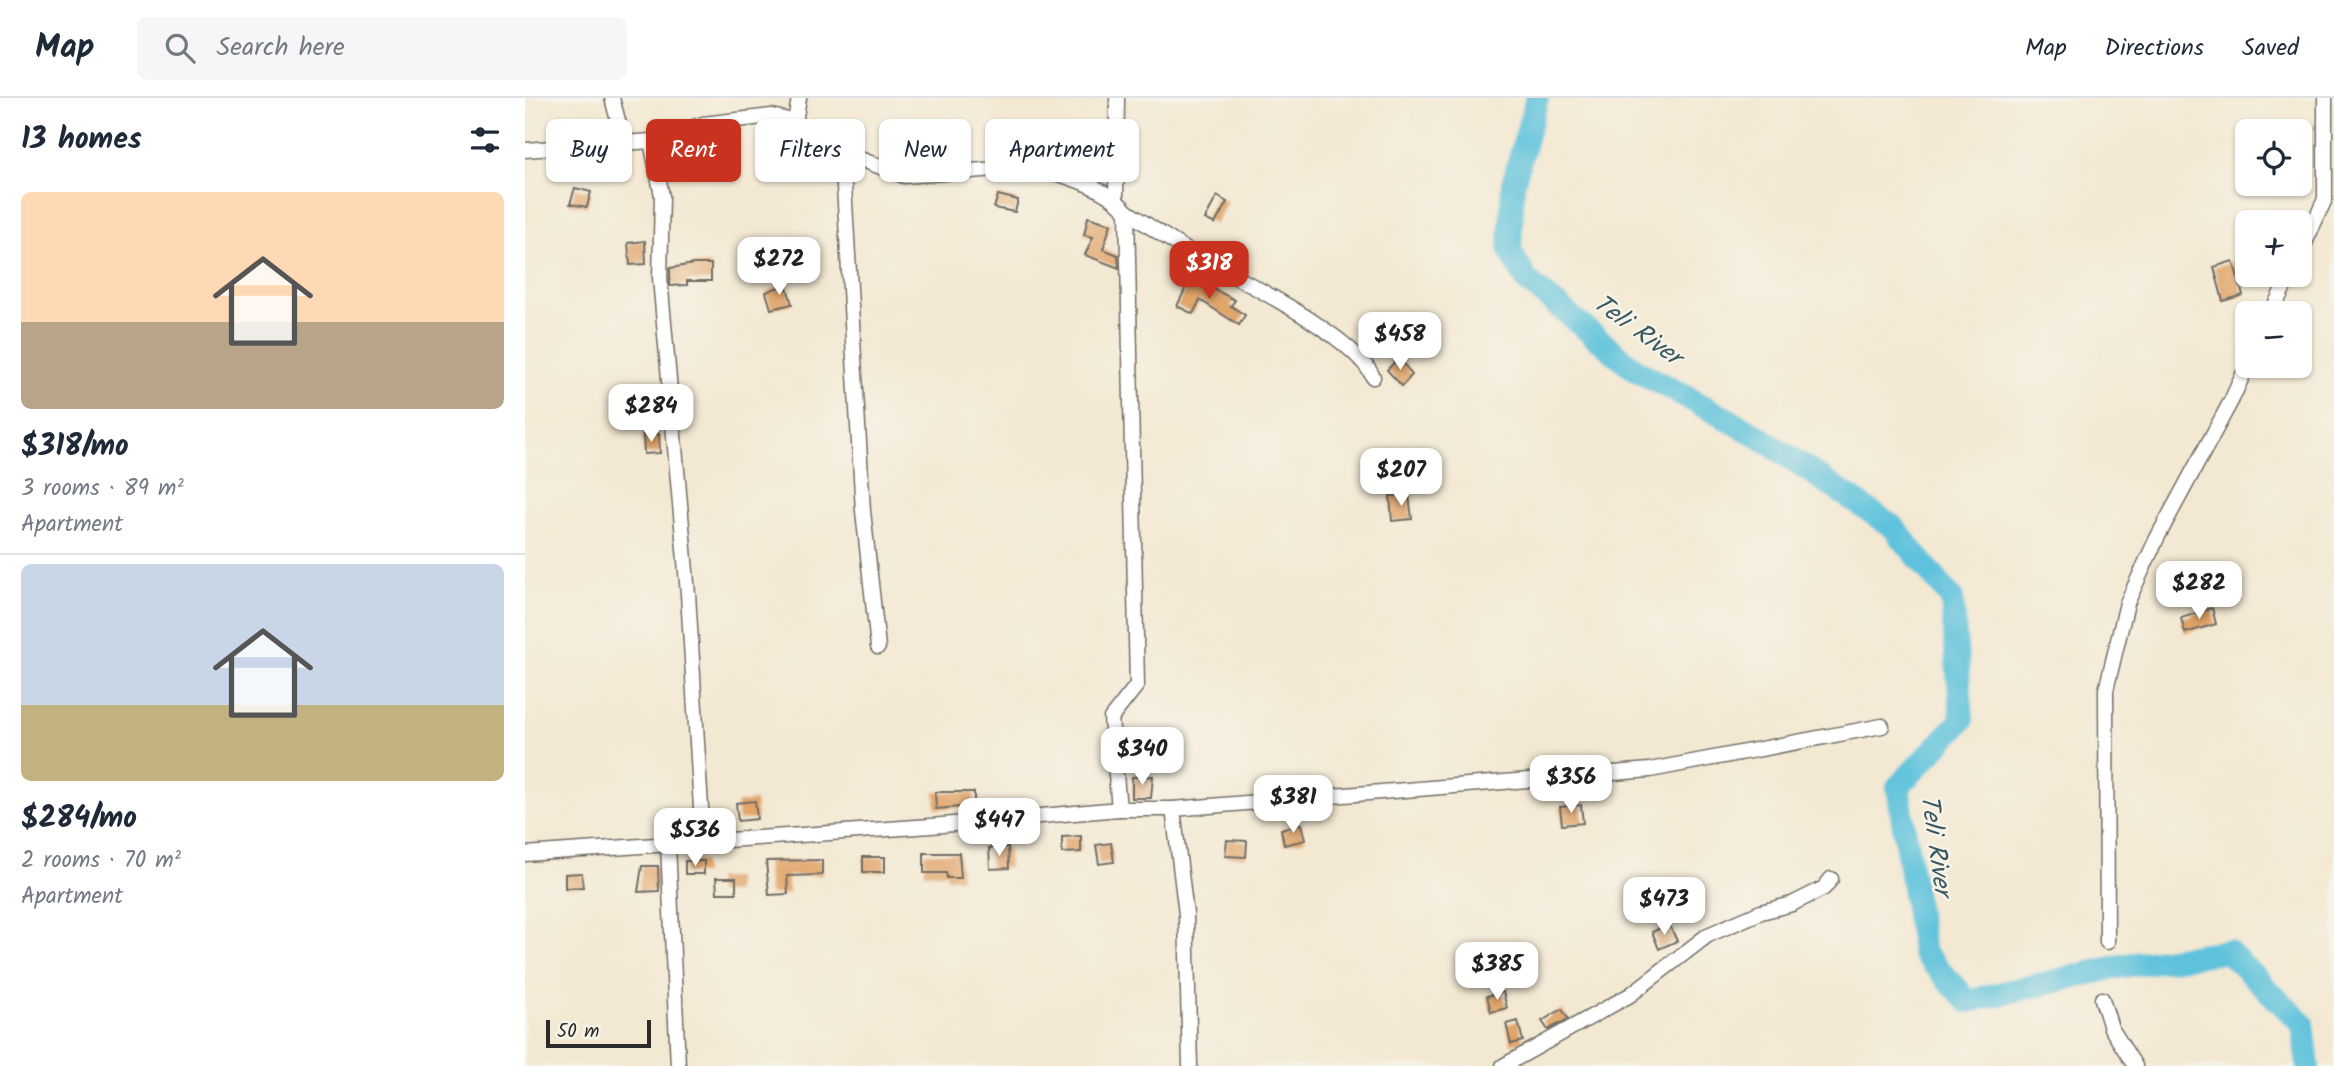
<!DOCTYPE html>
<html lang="en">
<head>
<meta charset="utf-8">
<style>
	:root { --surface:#fff; --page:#f6f6f7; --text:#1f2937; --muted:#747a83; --line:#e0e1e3; --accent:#c8321e }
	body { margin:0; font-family:Kalam,sans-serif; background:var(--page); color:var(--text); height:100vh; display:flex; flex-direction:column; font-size:26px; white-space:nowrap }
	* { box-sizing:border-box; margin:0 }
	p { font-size:23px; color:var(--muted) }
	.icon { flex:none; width:38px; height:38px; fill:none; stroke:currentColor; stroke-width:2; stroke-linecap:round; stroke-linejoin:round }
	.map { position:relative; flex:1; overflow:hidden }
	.details { display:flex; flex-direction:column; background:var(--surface); width:525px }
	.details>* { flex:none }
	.banner { position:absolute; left:21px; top:21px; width:665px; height:63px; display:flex; gap:14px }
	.fabs { position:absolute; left:1710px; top:21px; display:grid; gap:14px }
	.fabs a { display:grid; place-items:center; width:77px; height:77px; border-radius:10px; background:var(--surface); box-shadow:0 2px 5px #0004; font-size:35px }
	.scale { position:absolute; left:21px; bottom:18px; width:105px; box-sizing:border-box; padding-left:7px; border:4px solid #2b2b2b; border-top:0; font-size:19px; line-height:24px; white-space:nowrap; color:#2b2b2b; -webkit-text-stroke:5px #f7f3e8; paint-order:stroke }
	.price { position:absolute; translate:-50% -60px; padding:0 16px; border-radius:14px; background:#fff; color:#222; font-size:23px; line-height:46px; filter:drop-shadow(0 2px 4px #0008) }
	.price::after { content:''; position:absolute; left:50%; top:42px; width:21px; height:16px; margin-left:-10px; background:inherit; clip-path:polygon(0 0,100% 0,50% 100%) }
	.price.active { background:var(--accent); color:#fff }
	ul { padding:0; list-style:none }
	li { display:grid; align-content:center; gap:14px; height:371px; padding:0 21px }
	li+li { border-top:2px solid var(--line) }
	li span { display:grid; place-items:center; height:217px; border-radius:10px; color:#555 }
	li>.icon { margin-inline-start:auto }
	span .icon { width:126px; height:126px; fill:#fffc; stroke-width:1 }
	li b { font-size:30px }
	h2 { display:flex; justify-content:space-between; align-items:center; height:84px; padding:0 21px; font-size:30px }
	.pill { padding:0 24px; border-radius:10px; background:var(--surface); box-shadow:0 2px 5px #0004; font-size:24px; line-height:63px }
	.pill.active { background:var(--accent); color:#fff }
	header { display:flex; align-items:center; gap:42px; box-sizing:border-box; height:98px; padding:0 35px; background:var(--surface); border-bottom:2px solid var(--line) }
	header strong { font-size:33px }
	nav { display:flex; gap:38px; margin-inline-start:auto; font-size:24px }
	.search { width:490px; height:63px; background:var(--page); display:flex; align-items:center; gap:18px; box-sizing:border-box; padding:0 24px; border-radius:10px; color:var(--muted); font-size:26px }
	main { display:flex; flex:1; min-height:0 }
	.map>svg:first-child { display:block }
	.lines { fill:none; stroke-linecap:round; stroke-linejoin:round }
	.river { stroke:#5ec2dc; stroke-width:24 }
	.building { fill:#e1a56a }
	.street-casing { stroke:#716d65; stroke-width:17 }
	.street { stroke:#fff; stroke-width:14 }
	.labels { text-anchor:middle; stroke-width:5; stroke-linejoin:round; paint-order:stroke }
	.water-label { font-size:26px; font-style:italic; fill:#3a5860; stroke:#f7f3e8 }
</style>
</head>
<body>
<header>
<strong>Map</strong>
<div class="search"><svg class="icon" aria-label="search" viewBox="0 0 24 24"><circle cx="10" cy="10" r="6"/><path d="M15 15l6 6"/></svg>Search here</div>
<nav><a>Map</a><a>Directions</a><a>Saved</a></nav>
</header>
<main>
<section class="details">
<h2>13 homes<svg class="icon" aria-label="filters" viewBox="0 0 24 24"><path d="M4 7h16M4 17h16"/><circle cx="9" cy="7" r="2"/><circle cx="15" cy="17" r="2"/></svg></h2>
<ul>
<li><span style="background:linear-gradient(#ffd9b3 60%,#b9a48a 0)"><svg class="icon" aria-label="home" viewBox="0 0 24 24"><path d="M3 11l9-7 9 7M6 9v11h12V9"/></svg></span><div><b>$318/mo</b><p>3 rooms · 89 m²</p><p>Apartment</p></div></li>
<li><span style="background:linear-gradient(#c9d6e8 65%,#c2b280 0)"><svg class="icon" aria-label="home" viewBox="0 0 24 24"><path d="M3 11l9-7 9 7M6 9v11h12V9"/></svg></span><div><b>$284/mo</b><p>2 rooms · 70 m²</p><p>Apartment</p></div></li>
</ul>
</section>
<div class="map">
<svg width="1809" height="968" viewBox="0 0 1809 968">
	<rect width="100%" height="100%" fill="#f7f3e8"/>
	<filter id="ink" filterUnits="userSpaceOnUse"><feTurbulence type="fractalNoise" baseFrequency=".0143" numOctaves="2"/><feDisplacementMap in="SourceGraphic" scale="14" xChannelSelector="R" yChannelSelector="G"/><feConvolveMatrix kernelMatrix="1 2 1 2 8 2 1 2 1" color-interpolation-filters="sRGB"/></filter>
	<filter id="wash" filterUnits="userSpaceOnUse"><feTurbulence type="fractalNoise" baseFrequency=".00686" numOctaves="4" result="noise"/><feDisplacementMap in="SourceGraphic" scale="28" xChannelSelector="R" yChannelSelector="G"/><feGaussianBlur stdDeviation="1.57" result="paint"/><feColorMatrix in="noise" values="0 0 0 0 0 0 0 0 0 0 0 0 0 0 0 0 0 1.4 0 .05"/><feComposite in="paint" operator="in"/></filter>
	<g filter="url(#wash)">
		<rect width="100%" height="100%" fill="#f3e8d2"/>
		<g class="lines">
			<!-- river -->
			<path class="river" d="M1012,0L988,86L985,152L1002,183L1111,272L1230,336L1368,429L1427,501L1437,622L1373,689L1398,855L1443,903L1596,868L1702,853L1778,926L1783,968"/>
		</g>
		<g id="blocks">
			<!-- building -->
			<g class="building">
				<path d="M513,48L533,53L530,65L509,61Z"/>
				<path d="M50,90L66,94L62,109L45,106Z"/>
				<path d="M473,97L493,102L490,114L469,110Z"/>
				<path d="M692,98L702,104L690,126L680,121Z"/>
				<path d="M563,119L586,126L578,151L593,157L594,170L560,157L568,139L559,137Z"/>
				<path d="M120,143L121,166L105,167L103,145Z"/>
				<path d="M1708,163L1718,197L1698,203L1689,169Z"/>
				<path d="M169,166H186V183H162V187L145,188V170Z"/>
				<path d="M666,179L710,202L706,208L720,217L714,227L675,202L668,216L652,208Z"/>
				<path d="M261,186L267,206L246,211L241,194Z"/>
				<path d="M874,259L887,277L877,288L862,272Z"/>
				<path d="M118,336H134L135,355L119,356Z"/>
				<path d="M884,397L887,421L867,423L865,398Z"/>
				<path d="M1687,510L1691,526L1660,535L1656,520Z"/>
				<path d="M628,678L626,700H607V679Z"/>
				<path d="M410,694H449V708L411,711Z"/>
				<path d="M230,703L232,721L213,723L211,705Z"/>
				<path d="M1056,707L1058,725L1037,727L1035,709Z"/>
				<path d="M776,726L780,742L759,747L756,731Z"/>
				<path d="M556,738V754L537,755V739Z"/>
				<path d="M702,742L722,743L721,759L700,758Z"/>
				<path d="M586,745L589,764L574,766L571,747Z"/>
				<path d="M483,749L484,770L465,771L464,750Z"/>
				<path d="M399,755H434L436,780H422L421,775H399Z"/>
				<rect x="338" y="759" width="22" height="15"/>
				<path d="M297,762V777L262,778L263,796L244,797L241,763Z"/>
				<rect x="160" y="763" width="19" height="13"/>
				<path d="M117,768H133L134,793L113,794Z"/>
				<path d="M57,775L58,789L40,790V776Z"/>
				<path d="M191,780H211V795H192Z"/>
				<path d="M1144,826L1152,843L1134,851L1127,834Z"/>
				<path d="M978,894L982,910L966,914L962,898Z"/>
				<path d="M1037,911L1043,921L1023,932L1017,923Z"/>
				<path d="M993,923L998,943L986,946L981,926Z"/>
			</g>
		</g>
	</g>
	<g filter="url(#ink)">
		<use href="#blocks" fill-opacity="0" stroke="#716d65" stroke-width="2"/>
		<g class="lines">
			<!-- street casing -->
			<g class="street-casing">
				<g id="street">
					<path d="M87,0L99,45"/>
					<path d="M270,24L274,0"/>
					<path d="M126,43L137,98L135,180L163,496L178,743"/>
					<path d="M0,52L126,43L178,26L247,18L270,24L317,54L379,78L498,69C532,73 581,88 602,114L612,587L586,620L594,711"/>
					<path d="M317,54L338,413L353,549"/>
					<path d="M591,101L592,0"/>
					<path d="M602,114C627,129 651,147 676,160C717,183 830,238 848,279"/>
					<path d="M1774,158L1800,101V0"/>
					<path d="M1746,215L1765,177"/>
					<path d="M648,711L661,816L665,968"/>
					<path d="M143,746L153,968"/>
					<path d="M0,756L406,728L594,711H648L1125,672L1357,628"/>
					<path d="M1582,844L1581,592L1602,505L1632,440L1706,303L1722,268"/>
					<path d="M1577,901L1586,930L1610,968"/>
					<path d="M978,968L1105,897L1183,837L1236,814L1267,806L1299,790L1306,781"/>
				</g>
			</g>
			<!-- street -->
			<use href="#street" class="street"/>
		</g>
	</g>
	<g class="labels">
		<!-- water labels -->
		<g class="water-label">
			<text transform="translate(1113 231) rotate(36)" y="9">Teli River</text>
			<text transform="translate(1412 747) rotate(82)" y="9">Teli River</text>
		</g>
	</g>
</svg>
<div class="fabs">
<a><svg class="icon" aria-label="locate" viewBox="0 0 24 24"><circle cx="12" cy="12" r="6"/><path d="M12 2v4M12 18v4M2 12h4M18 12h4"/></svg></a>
<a>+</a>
<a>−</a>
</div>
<div class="scale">50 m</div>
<b class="price" style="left:254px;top:199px">$272</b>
<b class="price active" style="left:684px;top:203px">$318</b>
<b class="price" style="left:875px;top:274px">$458</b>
<b class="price" style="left:126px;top:346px">$284</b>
<b class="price" style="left:876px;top:410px">$207</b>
<b class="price" style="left:1674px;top:523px">$282</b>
<b class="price" style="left:617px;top:689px">$340</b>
<b class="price" style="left:1046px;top:717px">$356</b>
<b class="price" style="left:768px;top:737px">$381</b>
<b class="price" style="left:474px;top:760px">$447</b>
<b class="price" style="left:170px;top:770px">$536</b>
<b class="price" style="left:1139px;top:839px">$473</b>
<b class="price" style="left:972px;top:904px">$385</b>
<div class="banner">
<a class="pill">Buy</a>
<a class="pill active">Rent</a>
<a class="pill">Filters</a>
<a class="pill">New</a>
<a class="pill">Apartment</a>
</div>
</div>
</main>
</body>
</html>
